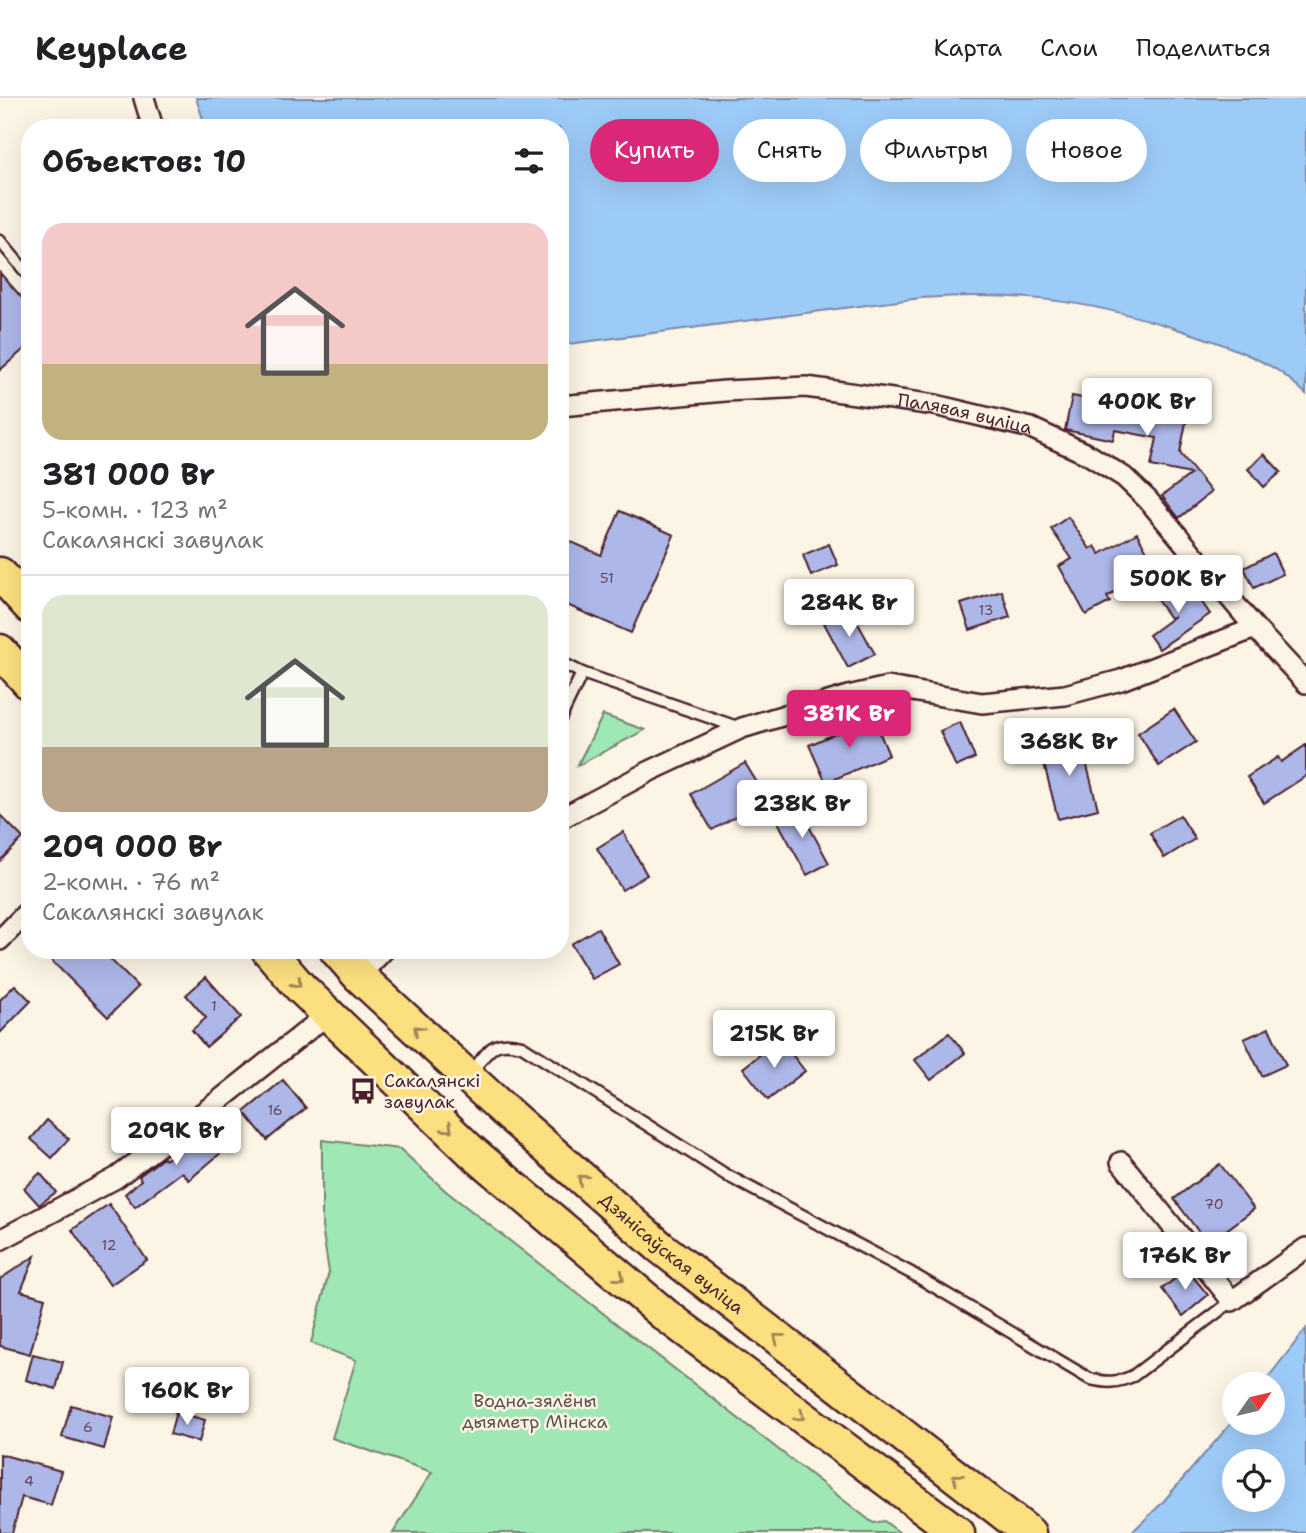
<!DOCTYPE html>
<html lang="ru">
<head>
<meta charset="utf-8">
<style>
	:root { --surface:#fff; --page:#f6f6f6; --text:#202124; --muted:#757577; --line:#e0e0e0; --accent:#db2777 }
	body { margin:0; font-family:"Shantell Sans",sans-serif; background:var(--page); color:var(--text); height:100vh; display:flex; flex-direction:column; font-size:26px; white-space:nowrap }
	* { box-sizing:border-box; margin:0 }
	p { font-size:23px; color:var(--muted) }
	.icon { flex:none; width:38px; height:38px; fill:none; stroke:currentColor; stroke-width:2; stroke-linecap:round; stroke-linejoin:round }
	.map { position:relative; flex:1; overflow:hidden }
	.drawer { position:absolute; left:21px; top:21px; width:548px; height:840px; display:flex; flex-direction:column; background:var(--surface); border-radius:28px; box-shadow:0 7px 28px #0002 }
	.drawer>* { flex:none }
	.banner { position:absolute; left:590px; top:21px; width:611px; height:63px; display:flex; gap:14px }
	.needle { width:46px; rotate:56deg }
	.fabs { position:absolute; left:1222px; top:1274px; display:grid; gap:14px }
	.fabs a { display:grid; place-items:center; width:63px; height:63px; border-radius:50%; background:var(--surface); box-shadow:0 7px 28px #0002; font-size:35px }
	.price { position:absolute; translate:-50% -60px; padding:0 16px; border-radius:7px; background:#fff; color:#222; font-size:23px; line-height:46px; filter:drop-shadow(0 2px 4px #0008) }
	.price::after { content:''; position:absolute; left:50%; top:42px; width:21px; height:16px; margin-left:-10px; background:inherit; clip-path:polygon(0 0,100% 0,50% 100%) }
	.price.current { background:var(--accent); color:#fff }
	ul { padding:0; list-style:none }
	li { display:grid; align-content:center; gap:14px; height:371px; padding:0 21px }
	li+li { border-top:2px solid var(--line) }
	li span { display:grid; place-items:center; height:217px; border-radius:21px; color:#555 }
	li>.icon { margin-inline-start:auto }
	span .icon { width:126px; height:126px; fill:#fffc; stroke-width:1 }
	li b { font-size:30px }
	h2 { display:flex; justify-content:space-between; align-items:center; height:84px; padding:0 21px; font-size:30px }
	.chip { padding:0 24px; border-radius:32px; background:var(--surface); box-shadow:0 7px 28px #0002; font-size:24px; line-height:63px }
	.chip.current { background:var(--accent); color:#fff }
	header { display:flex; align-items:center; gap:42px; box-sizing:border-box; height:98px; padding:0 35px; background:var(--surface); border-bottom:2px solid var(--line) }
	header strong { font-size:33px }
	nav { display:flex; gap:38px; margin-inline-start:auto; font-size:24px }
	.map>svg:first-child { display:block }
	.green { fill:#9fe7b5; stroke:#748370; stroke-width:2 }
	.water { fill:#9dcbf8; stroke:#7c86a6; stroke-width:2; fill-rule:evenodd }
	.building { fill:#adb7e8; stroke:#4a1f2b; stroke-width:2 }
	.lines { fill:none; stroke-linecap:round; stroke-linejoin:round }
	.service-casing { stroke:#4a1f2b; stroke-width:15 }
	.minor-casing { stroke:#4a1f2b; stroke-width:24 }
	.primary-casing { stroke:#4a1f2b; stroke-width:37 }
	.service { stroke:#fcf5e5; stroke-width:10 }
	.minor { stroke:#fcf5e5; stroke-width:19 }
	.primary { stroke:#fce080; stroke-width:32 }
	.oneway { stroke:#a38056 }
	.labels { text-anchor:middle; stroke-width:5; stroke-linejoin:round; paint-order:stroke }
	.number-label { font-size:14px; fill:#63455a }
	.street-label { font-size:18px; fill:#4a1f2b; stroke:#fcf5e5 }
	.poi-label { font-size:18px; fill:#4a1f2b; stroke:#fcf5e5; text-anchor:start }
	.park-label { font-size:18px; fill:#5f514e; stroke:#fcf5e5 }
</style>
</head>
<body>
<header>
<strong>Keyplace</strong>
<nav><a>Карта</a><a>Слои</a><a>Поделиться</a></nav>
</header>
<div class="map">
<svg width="1306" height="1435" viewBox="0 0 1306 1435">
	<rect width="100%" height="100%" fill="#fcf5e5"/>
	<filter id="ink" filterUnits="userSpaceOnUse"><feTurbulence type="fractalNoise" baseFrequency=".0143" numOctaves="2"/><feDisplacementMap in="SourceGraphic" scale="14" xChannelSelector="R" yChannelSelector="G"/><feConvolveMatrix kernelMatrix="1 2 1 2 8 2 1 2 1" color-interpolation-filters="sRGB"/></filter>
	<g filter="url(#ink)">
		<!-- green -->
		<g class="green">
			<path d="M603,617L645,632L577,668Z"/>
			<path d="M322,1042L400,1051L447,1094L873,1425L884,1423L900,1435H393L432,1374L332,1340L356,1262L311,1245L329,1174L322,1129Z"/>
		</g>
		<!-- water -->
		<g class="water">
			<path d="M196,0H1306V296C1297,288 1288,279 1277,272C1245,253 1209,241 1174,230C1084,201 1014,194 921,200L560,247V30H206Z"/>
			<path d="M1306,1231V1435H1131L1162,1405L1234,1322V1325H1272V1286H1263ZM1234,1363H1272V1402H1234Z"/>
		</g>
		<!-- building -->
		<g class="building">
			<path d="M0,175L30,209V246L0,272Z"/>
			<path d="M1167,289L1192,294L1180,355L1211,394L1179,420L1162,398L1191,376L1151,368L1157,340L1115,332L1113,342L1065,332L1072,298L1162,316Z"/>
			<path d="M1264,356L1281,374L1264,389L1248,371Z"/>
			<path d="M620,413L674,437L631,535L560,504V439L601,457Z"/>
			<path d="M1068,419L1090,451L1095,448L1100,456L1137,435L1157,472L1107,499L1110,504L1086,517L1059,468L1072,461L1051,431Z"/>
			<path d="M829,446L838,467L811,478L803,457Z"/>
			<path d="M1273,455L1283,476L1254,490L1244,470Z"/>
			<path d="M1181,485L1194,503L1199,500L1210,516L1159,551L1149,537L1175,518L1170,520L1157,502Z"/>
			<path d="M1002,493L1010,519L970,532L961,506Z"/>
			<path d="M850,511L875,556L848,570L824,525Z"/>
			<path d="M1174,611L1196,644L1159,668L1138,635Z"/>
			<path d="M873,619L889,657L826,685L809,647Z"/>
			<path d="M960,624L975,660L956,669L940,633Z"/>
			<path d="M1080,640L1098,711L1058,721L1040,650Z"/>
			<path d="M1306,647V678L1264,705L1247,679L1278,659L1281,664Z"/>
			<path d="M745,665L767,701L712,732L691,696Z"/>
			<path d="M797,706L829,765L807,777L775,719Z"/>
			<path d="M0,717L23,740L0,763Z"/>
			<path d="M1180,717L1195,741L1164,760L1150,735Z"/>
			<path d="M623,734L647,777L622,792L597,750Z"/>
			<path d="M598,830L619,866L592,881L571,846Z"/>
			<path d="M41,852H101L138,889L108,919Z"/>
			<path d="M206,879L241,919L206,949L192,932L206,920L186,897Z"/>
			<path d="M15,887L31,903L0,935V902Z"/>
			<path d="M1269,930L1286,967L1262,978L1244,941Z"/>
			<path d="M949,935L965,955L931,982L915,962Z"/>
			<path d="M780,941L805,973L768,1002L743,970Z"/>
			<path d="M283,982L306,1010L267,1042L244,1014Z"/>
			<path d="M47,1022L69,1041L52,1060L31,1041Z"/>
			<path d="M202,1031L222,1054L189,1082L182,1074L135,1109L125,1096L141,1082L139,1078L163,1060L165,1062Z"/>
			<path d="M1220,1066L1254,1111L1208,1146L1174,1101Z"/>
			<path d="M40,1075L56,1094L39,1107L24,1090Z"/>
			<path d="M109,1106L147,1162L110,1187L72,1132Z"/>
			<path d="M35,1158L21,1193L45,1200L30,1256L0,1248V1181Z"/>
			<path d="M1187,1171L1208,1197L1183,1218L1162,1191Z"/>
			<path d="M33,1256L63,1264L56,1291L26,1282Z"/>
			<path d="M71,1307L113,1319L104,1351L62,1339Z"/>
			<path d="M176,1314L205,1322L199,1344L170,1336Z"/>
			<path d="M0,1356L61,1373L51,1407L22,1399L12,1435H0Z"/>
		</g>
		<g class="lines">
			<!-- service casing -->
			<g class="service-casing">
				<g id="service">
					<path d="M0,143L30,179"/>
					<path d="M560,564L582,575L560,621"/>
					<path d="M582,575L740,630"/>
					<path d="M471,974C490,953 491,940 522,948L728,1078L911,1175L1090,1281C1107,1285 1117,1285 1133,1278L1232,1203"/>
				</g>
			</g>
			<!-- minor casing -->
			<g class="minor-casing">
				<g id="minor">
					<path d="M144,0L153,30"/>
					<path id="s1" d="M560,308L725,293L806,289L935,307L1031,330L1089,357L1124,379L1148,402L1255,530L1306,585"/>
					<path d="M560,721L650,673L742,630L848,598L888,589L982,605L1065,597L1121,582L1255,530"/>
					<path d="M0,842L30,811"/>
					<path d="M359,878L384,852"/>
					<path d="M1121,1064L1232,1203L1306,1150"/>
					<path d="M0,1142L116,1080L221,1001L328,916"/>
				</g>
			</g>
			<!-- primary casing -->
			<g class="primary-casing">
				<g id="primary">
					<path d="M0,476L30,509"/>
					<path d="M0,553L30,586"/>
					<path d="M268,852L300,889L471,1053L664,1216L958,1435"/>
					<path id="s2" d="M336,852L359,878L506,1014L660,1149L1029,1435"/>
				</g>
			</g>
			<!-- service -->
			<use href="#service" class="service"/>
			<!-- minor -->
			<use href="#minor" class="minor"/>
			<!-- primary -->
			<use href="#primary" class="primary"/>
		</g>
		<!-- one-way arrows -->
		<defs><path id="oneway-chevron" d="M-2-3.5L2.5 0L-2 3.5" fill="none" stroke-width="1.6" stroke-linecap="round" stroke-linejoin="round" transform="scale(1.75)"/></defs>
		<g class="oneway">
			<use href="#oneway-chevron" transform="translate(297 885) rotate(48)"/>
			<use href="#oneway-chevron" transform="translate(418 932) rotate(-137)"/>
			<use href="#oneway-chevron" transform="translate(448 1030) rotate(44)"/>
			<use href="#oneway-chevron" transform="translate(582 1081) rotate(-139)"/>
			<use href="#oneway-chevron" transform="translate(620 1179) rotate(40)"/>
			<use href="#oneway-chevron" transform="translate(778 1240) rotate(-142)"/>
			<use href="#oneway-chevron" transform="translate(800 1318) rotate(37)"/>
			<use href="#oneway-chevron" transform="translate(957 1380) rotate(-142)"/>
		</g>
	</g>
	<!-- icons -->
	<defs>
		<g id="bus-bare" transform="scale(2.1)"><path d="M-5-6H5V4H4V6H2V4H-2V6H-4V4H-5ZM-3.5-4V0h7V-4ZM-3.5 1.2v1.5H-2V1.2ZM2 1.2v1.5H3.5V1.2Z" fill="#4a1f2b" stroke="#fcf5e5" stroke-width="2.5" paint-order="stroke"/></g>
	</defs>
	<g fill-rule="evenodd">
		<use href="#bus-bare" x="363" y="993"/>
	</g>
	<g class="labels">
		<!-- number labels -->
		<g class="number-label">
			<text x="607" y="485">51</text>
			<text x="986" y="517">13</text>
			<text x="214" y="913">1</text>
			<text x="275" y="1017">16</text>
			<text x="1214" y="1111">70</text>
			<text x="109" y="1152">12</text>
			<text x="88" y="1334">6</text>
			<text x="29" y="1388">4</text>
		</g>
		<!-- street labels -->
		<g class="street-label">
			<text dy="6" stroke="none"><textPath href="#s1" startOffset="408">Палявая вуліца</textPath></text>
			<text dy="6" stroke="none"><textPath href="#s2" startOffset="453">Дзянісаўская вуліца</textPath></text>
		</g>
		<!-- poi labels -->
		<g class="poi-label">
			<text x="384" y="989">Сакалянскі<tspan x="384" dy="21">завулак</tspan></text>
		</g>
		<!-- park labels -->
		<g class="park-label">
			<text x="535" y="1309">Водна-зялёны<tspan x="535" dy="21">дыяметр Мінска</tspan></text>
		</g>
	</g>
</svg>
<div class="fabs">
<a><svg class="needle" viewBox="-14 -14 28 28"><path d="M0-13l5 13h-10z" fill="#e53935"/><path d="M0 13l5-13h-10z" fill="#757577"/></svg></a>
<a><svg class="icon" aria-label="locate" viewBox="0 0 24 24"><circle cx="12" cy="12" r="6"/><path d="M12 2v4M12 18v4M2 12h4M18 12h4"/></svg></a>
</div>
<b class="price" style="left:1147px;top:340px">400K Br</b>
<b class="price" style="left:1178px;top:517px">500K Br</b>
<b class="price" style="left:849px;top:541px">284K Br</b>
<b class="price current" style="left:849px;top:652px">381K Br</b>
<b class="price" style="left:1069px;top:680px">368K Br</b>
<b class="price" style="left:802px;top:742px">238K Br</b>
<b class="price" style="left:774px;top:972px">215K Br</b>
<b class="price" style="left:176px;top:1069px">209K Br</b>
<b class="price" style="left:1185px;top:1194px">176K Br</b>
<b class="price" style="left:187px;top:1329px">160K Br</b>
<div class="banner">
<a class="chip current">Купить</a>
<a class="chip">Снять</a>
<a class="chip">Фильтры</a>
<a class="chip">Новое</a>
</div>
<section class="drawer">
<h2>Объектов: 10<svg class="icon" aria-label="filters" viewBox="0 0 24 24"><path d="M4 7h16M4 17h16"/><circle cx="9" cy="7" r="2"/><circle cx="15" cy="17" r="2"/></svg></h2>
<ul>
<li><span style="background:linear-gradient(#f6c9c9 65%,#c2b280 0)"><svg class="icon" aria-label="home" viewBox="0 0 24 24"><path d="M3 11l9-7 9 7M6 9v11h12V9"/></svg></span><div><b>381 000 Br</b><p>5-комн. · 123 m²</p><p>Сакалянскі завулак</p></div></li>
<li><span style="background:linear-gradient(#dfe7d0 70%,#b9a48a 0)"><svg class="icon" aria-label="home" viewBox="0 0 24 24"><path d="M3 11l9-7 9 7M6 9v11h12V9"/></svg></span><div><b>209 000 Br</b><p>2-комн. · 76 m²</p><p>Сакалянскі завулак</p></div></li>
</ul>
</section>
</div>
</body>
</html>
